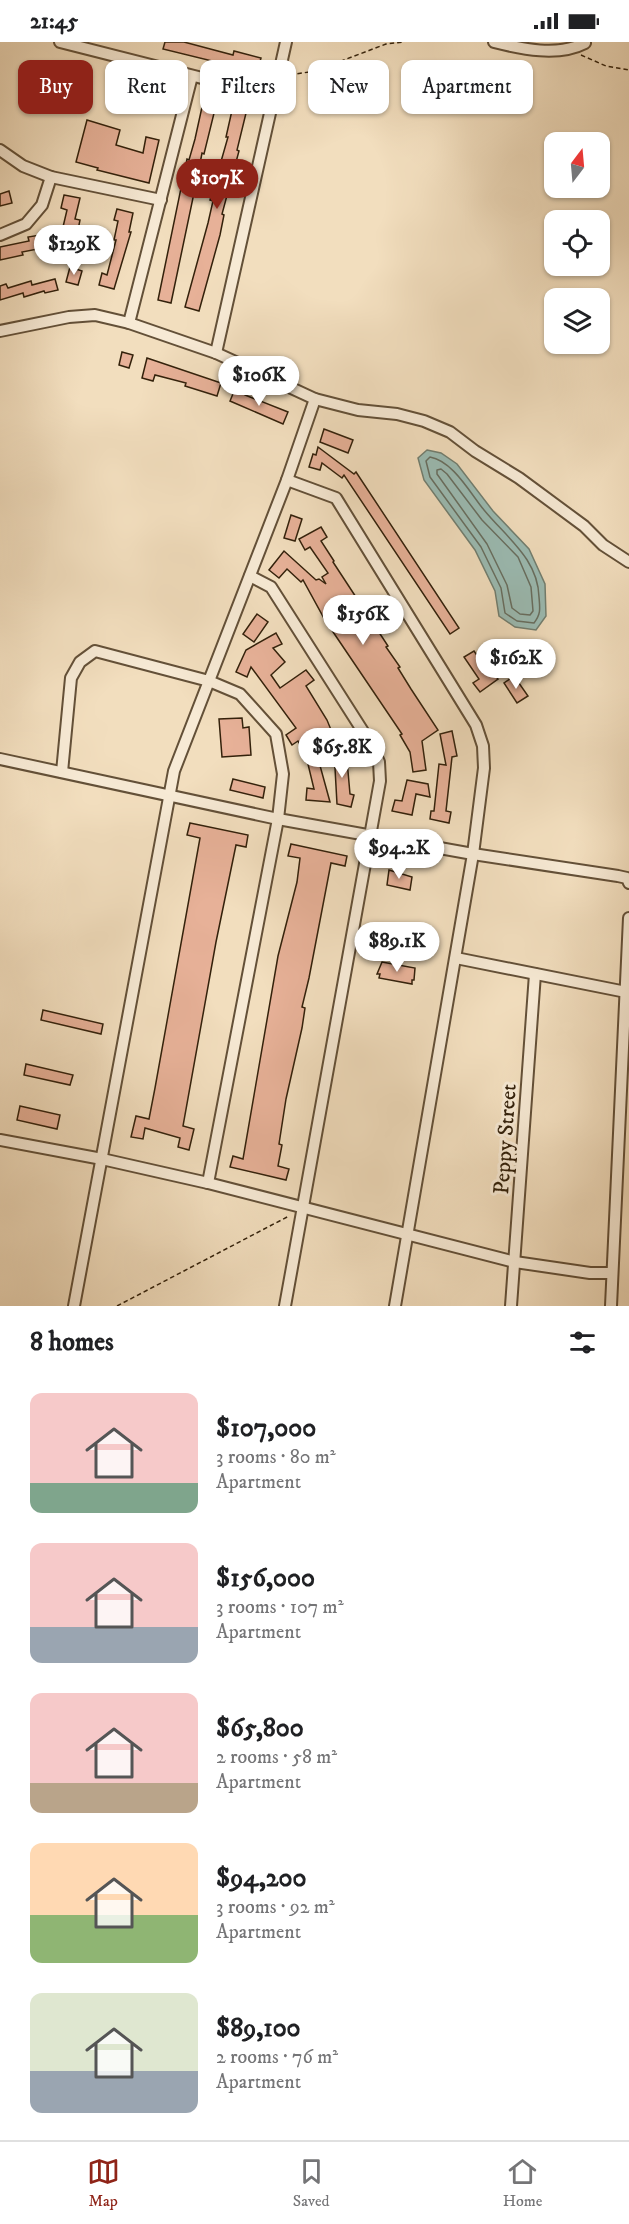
<!DOCTYPE html>
<html lang="en">
<head>
<meta charset="utf-8">
<style>
	:root { --surface:#fff; --page:#f2f2f2; --text:#202124; --muted:#757577; --line:#e0e0e0; --accent:#8f2418 }
	body { margin:0; font-family:"IM FELL DW Pica",serif; background:var(--page); color:var(--text); height:100vh; display:flex; flex-direction:column; font-size:22px; white-space:nowrap }
	* { box-sizing:border-box; margin:0 }
	p { font-size:20px; color:var(--muted) }
	.icon { flex:none; width:33px; height:33px; fill:none; stroke:currentColor; stroke-width:2; stroke-linecap:round; stroke-linejoin:round }
	.map { position:relative; height:1264px; overflow:hidden }
	.panel { display:flex; flex-direction:column; background:var(--surface); flex:1 }
	.panel>* { flex:none }
	.top-card { position:absolute; left:18px; top:18px; width:594px; height:54px; display:flex; gap:12px }
	.needle { width:39px; rotate:16deg }
	.controls { position:absolute; left:544px; top:90px; display:grid; gap:12px }
	.controls a { display:grid; place-items:center; width:66px; height:66px; border-radius:12px; background:var(--surface); box-shadow:0 2px 4px #0004; font-size:30px }
	.price { position:absolute; translate:-50% -51px; padding:0 14px; border-radius:21px; background:#fff; color:#222; font-size:20px; line-height:39px; filter:drop-shadow(0 2px 3px #0008) }
	.price::after { content:''; position:absolute; left:50%; top:36px; width:18px; height:14px; margin-left:-9px; background:inherit; clip-path:polygon(0 0,100% 0,50% 100%) }
	.price.on { background:var(--accent); color:#fff }
	ul { padding:0; list-style:none }
	li { display:flex; align-items:center; gap:18px; height:150px; padding:0 30px }
	li span { display:grid; place-items:center; flex:none; width:168px; height:120px; border-radius:12px; color:#555 }
	li>.icon { margin-inline-start:auto }
	span .icon { width:72px; height:72px; fill:#fffc; stroke-width:1 }
	li b { font-size:26px }
	h2 { display:flex; justify-content:space-between; align-items:center; height:72px; padding:0 30px; font-size:26px }
	.tag { padding:0 21px; border-radius:12px; background:var(--surface); box-shadow:0 2px 4px #0004; font-size:21px; line-height:54px }
	.tag.on { background:var(--accent); color:#fff }
	.status { display:flex; justify-content:space-between; align-items:center; height:42px; padding:0 30px; background:var(--surface); direction:ltr }
	.status svg { height:16px; fill:currentColor }
	.tab-bar { display:flex; justify-content:space-around; align-items:center; height:84px; border-top:2px solid var(--line); background:var(--surface); font-size:16px; color:var(--muted) }
	.tab-bar a { display:grid; justify-items:center; gap:3px }
	.tab-bar .on { color:var(--accent) }
	.map>svg:first-child { display:block }
	.water { fill:#9bbcb4; stroke:#717e70; stroke-width:1.5 }
	.lines { fill:none; stroke-linecap:round; stroke-linejoin:round }
	.shore { stroke:#676e60; stroke-width:1.5 }
	.building { fill:#e7b198; stroke:#33210b; stroke-width:1.5 }
	.minor-casing { stroke:#635038; stroke-width:14 }
	.path { stroke:#33210b; stroke-width:1.5; stroke-dasharray:4.5 3; stroke-linecap:butt }
	.minor { stroke:#f7ead5; stroke-width:10 }
	.labels { text-anchor:middle; stroke-width:6; stroke-linejoin:round; paint-order:stroke }
	.street-label { font-size:22px; fill:#33210b; stroke:#f7ead5 }
</style>
</head>
<body>
<div class="status"><b>21:45</b><svg viewBox="0 0 49 12"><path d="M0 12V9h3v3zM5 12V6h3v6zM10 12V3h3v9zM15 12V0h3v12zM26 1h20v11H26zM47 4h2v5h-2z"/></svg></div>
<div class="map">
<svg width="629" height="1264" viewBox="0 0 629 1264">
	<rect width="100%" height="100%" fill="#f2debe"/>
	<filter id="stains"><feTurbulence type="fractalNoise" baseFrequency=".00333" numOctaves="4"/><feColorMatrix values="0 0 0 0 .2 0 0 0 0 .09 0 0 0 0 .02 0 0 0 .5 -.17"/></filter>
	<radialGradient id="worn" r=".72"><stop offset=".6" stop-color="#630" stop-opacity="0"/><stop offset="1" stop-color="#630" stop-opacity=".3"/></radialGradient>
	<!-- water -->
	<path class="water" d="M427,408L441,411L457,422L493,469L529,507L545,542L546,574L536,588L515,585L499,574L495,549L475,508L424,438L418,416Z"/>
	<g class="lines">
		<!-- shore -->
		<g class="shore">
			<path d="M430,415C453,419 470,451 484,468C507,496 538,517 539,555C540,567 541,572 534,581L517,579L505,571L501,546L481,505L430,435L426,419Z"/>
			<path d="M441,427L447,432L482,478L518,515L531,545L533,569L530,573L520,572L512,566L507,543L487,502L437,432V428Z"/>
		</g>
	</g>
	<!-- building -->
	<g class="building">
		<path d="M165,0H184L233,13L234,9L261,16L257,30L163,7Z"/>
		<path d="M204,56L217,59L204,112L202,111L196,142L199,143L197,152L194,151L171,261L158,258L187,117L189,118L195,97Z"/>
		<path d="M233,64L247,67L237,108L239,109L222,172L224,173L220,193L199,269L185,265L208,181L213,159L210,158L228,95H226Z"/>
		<path d="M87,78L120,88L116,103L143,111L146,95L159,98L149,141L97,128L98,126L76,120Z"/>
		<path d="M9,149L12,161L0,164V152Z"/>
		<path d="M64,153L80,156L75,177L80,178L78,188L63,185L67,168L61,166Z"/>
		<path d="M117,167L133,171L129,190H131L114,247L99,243L102,231L107,233L116,198H114L118,179L114,178Z"/>
		<path d="M40,193L43,206L22,210L23,213L0,218V205L29,199L28,195Z"/>
		<path d="M60,193L69,201L60,211L51,203Z"/>
		<path d="M70,225L82,229L78,243L66,240Z"/>
		<path d="M55,237L58,248L45,251L44,249L24,255L23,251L0,258V244L6,242L8,246L31,239L32,243Z"/>
		<path d="M122,310L133,313L129,326L119,323Z"/>
		<path d="M147,316L221,341L217,354L185,344L186,341L155,333L153,339L142,336Z"/>
		<path d="M235,347L245,351V353L288,370L283,382L230,359Z"/>
		<path d="M324,387L353,398L348,411L320,400Z"/>
		<path d="M318,405L354,432L356,430L459,586L450,592L344,433L342,436L322,421L320,428L309,425L313,412L316,413Z"/>
		<path d="M291,473L302,477L295,499L284,496Z"/>
		<path d="M321,485L327,495L321,499L334,519L333,520L388,604L386,605L400,625L398,626L411,647L438,688L422,699L426,728L413,730L410,710L400,693L402,692L325,578L303,538L301,540L287,527L279,536L269,528L284,509L316,538L319,537L326,542L322,535L328,531L310,505L305,508L299,497Z"/>
		<path d="M257,572L268,580L254,600L243,592Z"/>
		<path d="M276,591L282,602L273,606L285,620L271,633L280,646L306,628L314,638L306,644L327,678L336,700L316,709L330,760L306,758L307,746L314,747L307,718L298,699L292,703L286,693L296,686L251,625L247,635L236,630L246,608Z"/>
		<path d="M474,609L488,630L491,628L498,637L480,650L473,641L479,637L464,615Z"/>
		<path d="M514,634L528,654L517,661L504,641Z"/>
		<path d="M242,676L243,686L249,685L251,713L222,715L219,677Z"/>
		<path d="M452,689L457,714L452,715L446,769L451,770L449,781L430,777L431,769H434L439,722L446,723L440,692Z"/>
		<path d="M346,707L350,752L354,753L351,765L337,762L334,708Z"/>
		<path d="M233,737L265,745L263,756L230,748Z"/>
		<path d="M407,738L428,742L430,755L416,752L412,773L392,769L395,758L402,759Z"/>
		<path d="M190,781L248,793L246,805L236,803L216,900L183,1084L194,1087L189,1108L178,1105L180,1096L145,1086L143,1097L131,1095L136,1074L149,1077L155,1046L200,796L187,793Z"/>
		<path d="M291,802L347,814L345,824L331,821L309,936L302,965L305,966L302,986L286,1057L279,1102L282,1103L278,1124L289,1127L286,1138L230,1125L233,1114L243,1117L278,914L297,840L300,816L288,814Z"/>
		<path d="M389,828L412,835L410,848L387,843Z"/>
		<path d="M382,920L415,926L414,938H412V942L379,936L380,932H377Z"/>
		<path d="M43,968L103,982L101,992L41,978Z"/>
		<path d="M26,1022L73,1033L70,1043L24,1033Z"/>
		<path d="M20,1064L60,1073L57,1087L17,1078Z"/>
	</g>
	<g class="lines">
		<!-- minor casing -->
		<g class="minor-casing">
			<g id="minor">
				<path d="M60,0L273,54"/>
				<path d="M494,0C522,7 558,15 585,1"/>
				<path d="M0,108L23,124L51,135L161,158"/>
				<path d="M0,193L26,182L42,163L51,135"/>
				<path d="M129,281L192,34"/>
				<path d="M0,289L69,275L95,273L129,281L216,311L315,357L358,368L397,372L424,379L450,390L475,409L519,436L584,484L603,503L629,520"/>
				<path d="M216,311L286,0"/>
				<path d="M287,438L336,456L476,683L483,704L484,726L473,812L395,1264"/>
				<path d="M250,534L271,545L371,702L379,720L380,739L285,1264"/>
				<path d="M0,717L278,777L473,812L618,834L627,836L629,841"/>
				<path d="M62,730L71,636L80,620L95,609L209,639L240,652L276,692L283,732L278,777L208,1141"/>
				<path d="M456,916L626,950"/>
				<path d="M0,1098L102,1117L208,1141L515,1220L590,1231H612"/>
				<path d="M74,1264L174,729L287,438L315,357"/>
				<path d="M511,1264L535,932"/>
				<path d="M611,1264L629,876"/>
			</g>
		</g>
		<!-- path -->
		<g class="path">
			<path d="M581,13L606,24L629,28"/>
			<path d="M290,33L315,29L386,2L403,0"/>
			<path d="M117,1264L289,1174"/>
		</g>
		<!-- minor -->
		<use href="#minor" class="minor"/>
	</g>
	<g class="labels">
		<!-- street labels -->
		<g class="street-label">
			<text transform="translate(504 1097) rotate(-86)" y="8">Peppy Street</text>
		</g>
	</g>
	<rect width="100%" height="100%" filter="url(#stains)"/>
	<rect width="100%" height="100%" fill="url(#worn)"/>
</svg>
<div class="controls">
<a><svg class="needle" viewBox="-14 -14 28 28"><path d="M0-13l5 13h-10z" fill="#e53935"/><path d="M0 13l5-13h-10z" fill="#757577"/></svg></a>
<a><svg class="icon" aria-label="locate" viewBox="0 0 24 24"><circle cx="12" cy="12" r="6"/><path d="M12 2v4M12 18v4M2 12h4M18 12h4"/></svg></a>
<a><svg class="icon" aria-label="layers" viewBox="0 0 24 24"><path d="M12 4l9 5-9 5-9-5zM3 14l9 5 9-5"/></svg></a>
</div>
<b class="price on" style="left:217px;top:168px">$107K</b>
<b class="price" style="left:74px;top:234px">$129K</b>
<b class="price" style="left:259px;top:365px">$106K</b>
<b class="price" style="left:363px;top:604px">$156K</b>
<b class="price" style="left:516px;top:648px">$162K</b>
<b class="price" style="left:342px;top:737px">$65.8K</b>
<b class="price" style="left:399px;top:838px">$94.2K</b>
<b class="price" style="left:397px;top:931px">$89.1K</b>
<div class="top-card">
<a class="tag on">Buy</a>
<a class="tag">Rent</a>
<a class="tag">Filters</a>
<a class="tag">New</a>
<a class="tag">Apartment</a>
</div>
</div>
<section class="panel">
<h2>8 homes<svg class="icon" aria-label="filters" viewBox="0 0 24 24"><path d="M4 7h16M4 17h16"/><circle cx="9" cy="7" r="2"/><circle cx="15" cy="17" r="2"/></svg></h2>
<ul>
<li><span style="background:linear-gradient(#f6c9c9 75%,#7fa58c 0)"><svg class="icon" aria-label="home" viewBox="0 0 24 24"><path d="M3 11l9-7 9 7M6 9v11h12V9"/></svg></span><div><b>$107,000</b><p>3 rooms · 80 m²</p><p>Apartment</p></div></li>
<li><span style="background:linear-gradient(#f6c9c9 70%,#9aa5b1 0)"><svg class="icon" aria-label="home" viewBox="0 0 24 24"><path d="M3 11l9-7 9 7M6 9v11h12V9"/></svg></span><div><b>$156,000</b><p>3 rooms · 107 m²</p><p>Apartment</p></div></li>
<li><span style="background:linear-gradient(#f6c9c9 75%,#b9a48a 0)"><svg class="icon" aria-label="home" viewBox="0 0 24 24"><path d="M3 11l9-7 9 7M6 9v11h12V9"/></svg></span><div><b>$65,800</b><p>2 rooms · 58 m²</p><p>Apartment</p></div></li>
<li><span style="background:linear-gradient(#ffd9b3 60%,#8fb573 0)"><svg class="icon" aria-label="home" viewBox="0 0 24 24"><path d="M3 11l9-7 9 7M6 9v11h12V9"/></svg></span><div><b>$94,200</b><p>3 rooms · 92 m²</p><p>Apartment</p></div></li>
<li><span style="background:linear-gradient(#dfe7d0 65%,#9aa5b1 0)"><svg class="icon" aria-label="home" viewBox="0 0 24 24"><path d="M3 11l9-7 9 7M6 9v11h12V9"/></svg></span><div><b>$89,100</b><p>2 rooms · 76 m²</p><p>Apartment</p></div></li>
</ul>
</section>
<nav class="tab-bar">
<a class="on"><svg class="icon" aria-label="map" viewBox="0 0 24 24"><path d="M3 6l6-2 6 2 6-2v14l-6 2-6-2-6 2zM9 4v14M15 6v14"/></svg>Map</a>
<a><svg class="icon" aria-label="saved" viewBox="0 0 24 24"><path d="M7 4h10v16l-5-4-5 4z"/></svg>Saved</a>
<a><svg class="icon" aria-label="home" viewBox="0 0 24 24"><path d="M3 11l9-7 9 7M6 9v11h12V9"/></svg>Home</a>
</nav>
</body>
</html>
